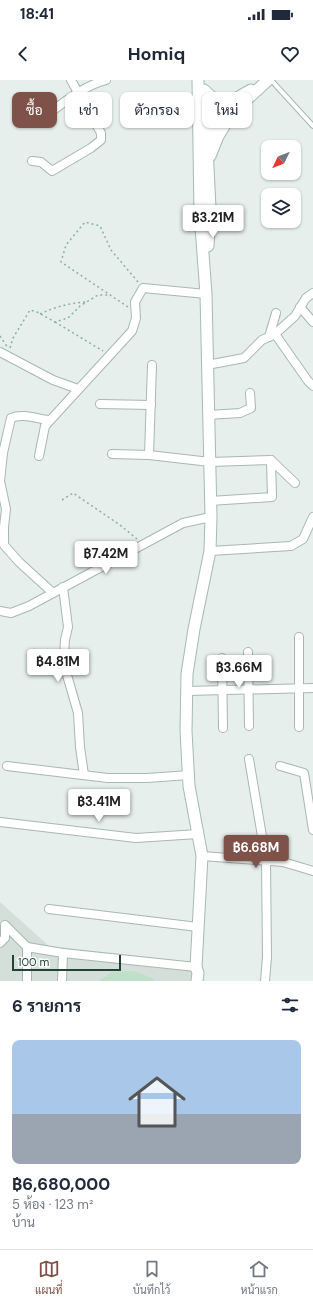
<!DOCTYPE html>
<html lang="th">
<head>
<meta charset="utf-8">
<style>
	:root { --surface:#fff; --page:#f6f6f7; --text:#1f2937; --muted:#747a83; --line:#e0e1e3; --accent:#7f5249 }
	body { margin:0; font-family:"DM Sans",Sarabun,sans-serif; background:var(--page); color:var(--text); height:100vh; display:flex; flex-direction:column; font-size:15px; white-space:nowrap }
	* { box-sizing:border-box; margin:0 }
	p { font-size:13px; color:var(--muted) }
	.icon { flex:none; width:22px; height:22px; fill:none; stroke:currentColor; stroke-width:2; stroke-linecap:round; stroke-linejoin:round }
	.map { position:relative; height:901px; overflow:hidden }
	.details { display:flex; flex-direction:column; background:var(--surface); flex:1 }
	.details>* { flex:none }
	.banner { position:absolute; left:12px; top:12px; width:289px; height:36px; display:flex; gap:8px }
	.needle { width:26px; rotate:227deg }
	.tools { position:absolute; left:261px; top:60px; display:grid; gap:8px }
	.tools a { display:grid; place-items:center; width:40px; height:40px; border-radius:8px; background:var(--surface); box-shadow:0 1px 3px #0004; font-size:20px }
	.scale { position:absolute; left:12px; bottom:10px; width:109px; box-sizing:border-box; padding-left:4px; border:2px solid #24423a; border-top:0; font-size:11px; line-height:14px; white-space:nowrap; color:#24423a; -webkit-text-stroke:3px #f7fbf9; paint-order:stroke }
	.price { position:absolute; translate:-50% -34px; padding:0 9px; border-radius:4px; background:#fff; color:#222; font-size:13px; line-height:26px; filter:drop-shadow(0 1px 2px #0008) }
	.price::after { content:''; position:absolute; left:50%; top:24px; width:12px; height:9px; margin-left:-6px; background:inherit; clip-path:polygon(0 0,100% 0,50% 100%) }
	.price.active { background:var(--accent); color:#fff }
	ul { padding:0; list-style:none }
	li { display:grid; align-content:center; gap:8px; height:212px; padding:0 12px }
	li+li { border-top:1px solid var(--line) }
	li span { display:grid; place-items:center; height:124px; border-radius:8px; color:#555 }
	li>.icon { margin-inline-start:auto }
	span .icon { width:72px; height:72px; fill:#fffc; stroke-width:1 }
	li b { font-size:17px }
	h2 { display:flex; justify-content:space-between; align-items:center; height:48px; padding:0 12px; font-size:17px }
	.chip { padding:0 14px; border-radius:8px; background:var(--surface); box-shadow:0 1px 3px #0004; font-size:14px; line-height:36px }
	.chip.active { background:var(--accent); color:#fff }
	.status { display:flex; justify-content:space-between; align-items:center; height:28px; padding:0 20px; background:var(--surface); direction:ltr }
	.status svg { height:11px; fill:currentColor }
	header { display:flex; justify-content:space-between; align-items:center; height:52px; padding:0 12px; background:var(--surface); font-size:18px; font-weight:700 }
	.menu { display:flex; justify-content:space-around; align-items:center; height:56px; border-top:1px solid var(--line); background:var(--surface); font-size:11px; color:var(--muted) }
	.menu a { display:grid; justify-items:center; gap:2px }
	.menu .active { color:var(--accent) }
	.map>svg:first-child { display:block }
	.built { fill:#d4dfda }
	.grass { fill:#bfe0c8 }
	.lines { fill:none; stroke-linecap:round; stroke-linejoin:round }
	.lane-casing { stroke:#a8b8b2; stroke-width:6 }
	.street-casing { stroke:#a8b8b2; stroke-width:10 }
	.secondary-casing { stroke:#a4bbb3; stroke-width:13 }
	.path { stroke:#86b3a5; stroke-width:1.5; stroke-dasharray:2 3; stroke-linecap:butt }
	.lane { stroke:#fff; stroke-width:4 }
	.street { stroke:#fff; stroke-width:8 }
	.secondary { stroke:#fff; stroke-width:11 }
</style>
</head>
<body>
<div class="status"><b>18:41</b><svg viewBox="0 0 49 12"><path d="M0 12V9h3v3zM5 12V6h3v6zM10 12V3h3v9zM15 12V0h3v12zM26 1h20v11H26zM47 4h2v5h-2z"/></svg></div>
<header><svg class="icon" aria-label="back" viewBox="0 0 24 24"><path d="M15 5l-7 7 7 7"/></svg>Homiq<svg class="icon" aria-label="heart" viewBox="0 0 24 24"><path d="M12 20l-8-8c-3-5 5-10 8-4 3-6 11-1 8 4z"/></svg></header>
<div class="map">
<svg width="313" height="901" viewBox="0 0 313 901">
	<rect width="100%" height="100%" fill="#e6efeb"/>
	<!-- built -->
	<path class="built" d="M0,822L49,866L193,882L192,901H0Z"/>
	<!-- grass -->
	<path class="grass" d="M134,891L152,898L155,901H99L112,892Z"/>
	<g class="lines">
		<!-- lane casing -->
		<g class="lane-casing">
			<path id="lane" d="M271,0L313,46"/>
		</g>
		<!-- street casing -->
		<g class="street-casing">
			<g id="street">
				<path d="M43,38C63,23 81,7 106,0"/>
				<path d="M32,81L41,82L52,91L91,68L101,60V53L71,0"/>
				<path d="M300,227L313,242"/>
				<path d="M275,254L295,236L306,218L313,213"/>
				<path d="M269,257L276,233"/>
				<path d="M0,272L53,300L78,309"/>
				<path d="M207,285L244,278L262,260L275,254L308,301L313,306"/>
				<path d="M100,324L151,325"/>
				<path d="M208,335L240,333L251,328L250,313"/>
				<path d="M49,340C37,339 23,333 11,338L3,373L0,401L6,429L4,447V465L19,482L53,513"/>
				<path d="M112,374L149,375L210,382L271,380L272,417L210,421"/>
				<path d="M149,375L152,285"/>
				<path d="M39,376L45,346L132,251L136,238L135,222L143,208L206,214"/>
				<path d="M271,380L295,403"/>
				<path d="M210,471L291,466L303,459L313,437"/>
				<path d="M63,507L68,547L65,560L64,576L67,595L78,633L80,667L84,695"/>
				<path d="M0,531L11,533L29,526L183,443L211,437"/>
				<path d="M248,572L249,646"/>
				<path d="M222,578L223,648"/>
				<path d="M187,611L313,608"/>
				<path d="M299,647V557"/>
				<path d="M249,679L266,780L267,877L265,901"/>
				<path d="M7,686L108,698H147L189,695"/>
				<path d="M280,686L304,693L313,750"/>
				<path d="M0,742L136,758L198,754"/>
				<path d="M202,776L283,782L313,791"/>
				<path d="M49,829L198,847"/>
				<path d="M0,863L5,858V845L27,867L63,873L196,887"/>
				<path d="M27,867V901"/>
				<path d="M62,901L63,873"/>
			</g>
		</g>
		<!-- secondary casing -->
		<g class="secondary-casing">
			<g id="secondary">
				<path d="M204,10C216,22 219,23 235,19"/>
				<path d="M205,29L210,127L208,166"/>
				<path d="M204,48L235,19L251,10"/>
				<path d="M204,59L268,0"/>
				<path d="M210,76L218,56L226,43"/>
				<path d="M197,901L198,893L196,887L202,776L189,706L186,651L187,594L194,549L210,471L211,437L206,214L200,134L198,0"/>
			</g>
		</g>
		<!-- path -->
		<g class="path">
			<path d="M128,227L61,182L66,165L85,142L100,146L111,170L138,202"/>
			<path d="M40,234C55,227 69,223 86,222"/>
			<path d="M55,242L103,271"/>
			<path d="M0,256L8,268"/>
			<path d="M10,268L13,258L30,230L37,232L55,242L68,238L80,226L98,215H110"/>
			<path d="M62,420L73,413L120,445L137,459"/>
		</g>
		<!-- lane -->
		<use href="#lane" class="lane"/>
		<!-- street -->
		<use href="#street" class="street"/>
		<!-- secondary -->
		<use href="#secondary" class="secondary"/>
	</g>
</svg>
<div class="tools">
<a><svg class="needle" viewBox="-14 -14 28 28"><path d="M0-13l5 13h-10z" fill="#e53935"/><path d="M0 13l5-13h-10z" fill="#747a83"/></svg></a>
<a><svg class="icon" aria-label="layers" viewBox="0 0 24 24"><path d="M12 4l9 5-9 5-9-5zM3 14l9 5 9-5"/></svg></a>
</div>
<div class="scale">100 m</div>
<b class="price" style="left:213px;top:159px">฿3.21M</b>
<b class="price" style="left:106px;top:495px">฿7.42M</b>
<b class="price" style="left:58px;top:603px">฿4.81M</b>
<b class="price" style="left:239px;top:609px">฿3.66M</b>
<b class="price" style="left:99px;top:743px">฿3.41M</b>
<b class="price active" style="left:256px;top:789px">฿6.68M</b>
<div class="banner">
<a class="chip active">ซื้อ</a>
<a class="chip">เช่า</a>
<a class="chip">ตัวกรอง</a>
<a class="chip">ใหม่</a>
</div>
</div>
<section class="details">
<h2>6 รายการ<svg class="icon" aria-label="filters" viewBox="0 0 24 24"><path d="M4 7h16M4 17h16"/><circle cx="9" cy="7" r="2"/><circle cx="15" cy="17" r="2"/></svg></h2>
<ul>
<li><span style="background:linear-gradient(#a9c7e8 60%,#9aa5b1 0)"><svg class="icon" aria-label="home" viewBox="0 0 24 24"><path d="M3 11l9-7 9 7M6 9v11h12V9"/></svg></span><div><b>฿6,680,000</b><p>5 ห้อง · 123 m²</p><p>บ้าน</p></div></li>
</ul>
</section>
<nav class="menu">
<a class="active"><svg class="icon" aria-label="map" viewBox="0 0 24 24"><path d="M3 6l6-2 6 2 6-2v14l-6 2-6-2-6 2zM9 4v14M15 6v14"/></svg>แผนที่</a>
<a><svg class="icon" aria-label="saved" viewBox="0 0 24 24"><path d="M7 4h10v16l-5-4-5 4z"/></svg>บันทึกไว้</a>
<a><svg class="icon" aria-label="home" viewBox="0 0 24 24"><path d="M3 11l9-7 9 7M6 9v11h12V9"/></svg>หน้าแรก</a>
</nav>
</body>
</html>
